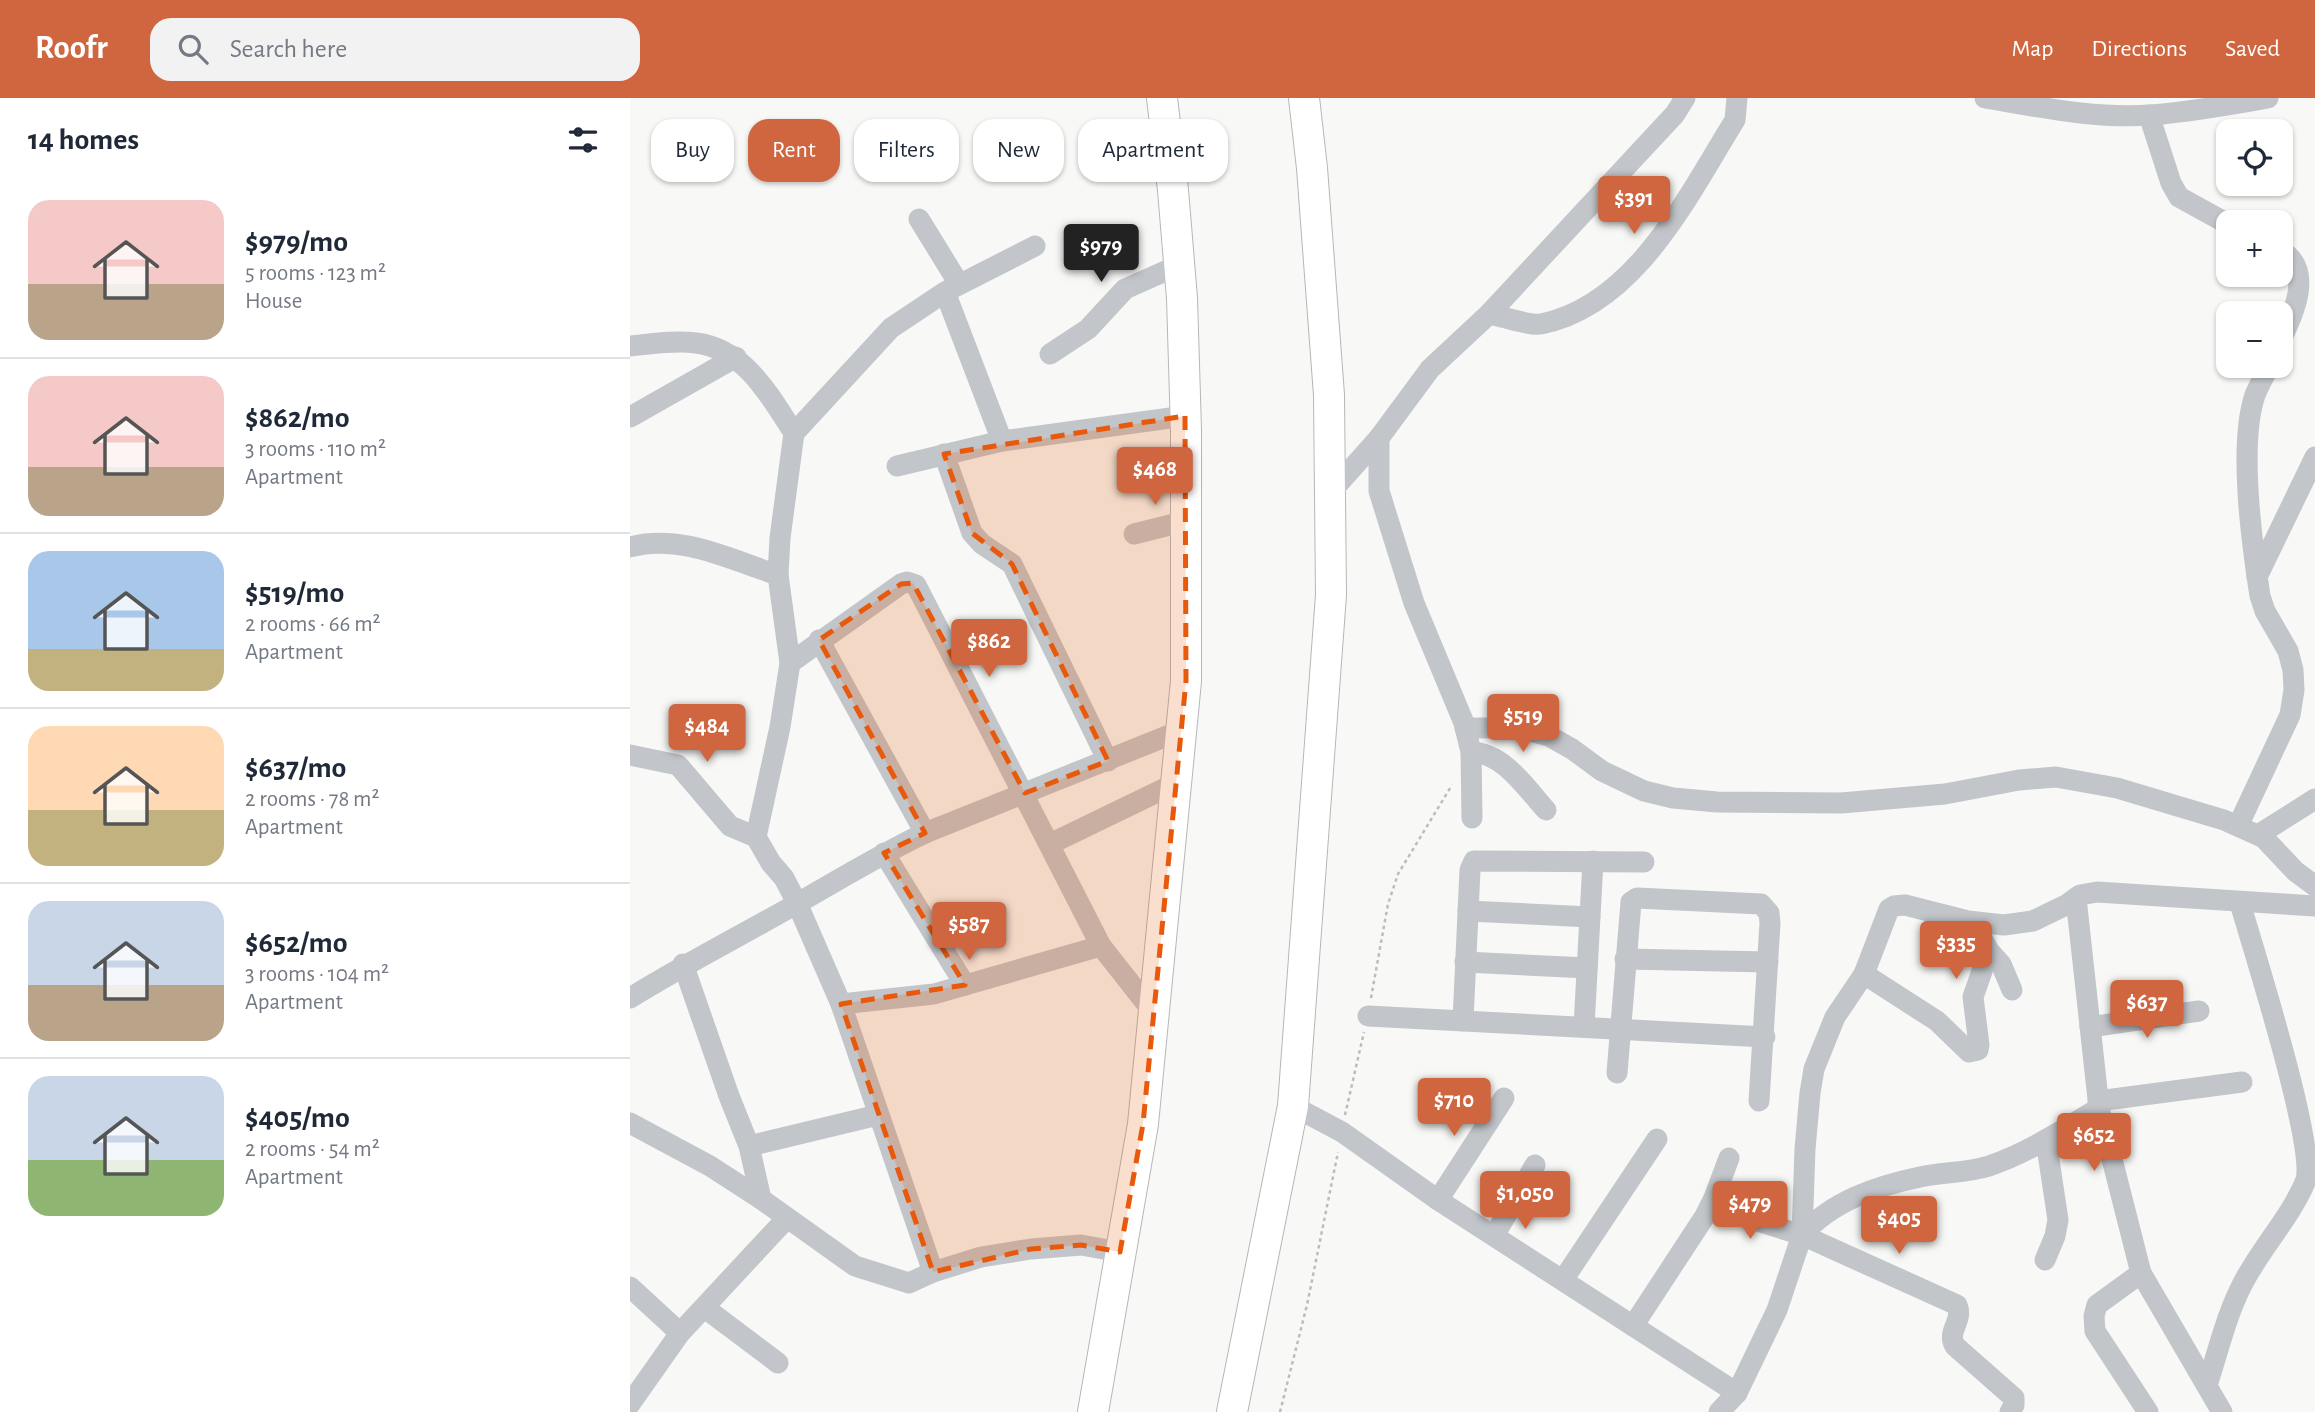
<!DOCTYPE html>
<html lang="en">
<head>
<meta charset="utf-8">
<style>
	:root { --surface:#fff; --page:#f2f2f3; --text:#1f2937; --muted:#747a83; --line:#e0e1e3; --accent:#cf663f }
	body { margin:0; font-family:"Alegreya Sans",sans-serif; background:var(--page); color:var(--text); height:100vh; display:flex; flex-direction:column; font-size:26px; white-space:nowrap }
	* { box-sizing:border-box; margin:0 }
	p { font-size:23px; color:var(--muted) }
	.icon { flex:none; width:38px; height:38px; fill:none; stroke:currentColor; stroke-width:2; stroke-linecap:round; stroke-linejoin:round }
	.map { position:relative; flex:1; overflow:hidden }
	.details { display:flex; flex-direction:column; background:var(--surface); width:630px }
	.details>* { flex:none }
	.banner { position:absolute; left:21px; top:21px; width:665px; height:63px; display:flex; gap:14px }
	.buttons { position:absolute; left:1586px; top:21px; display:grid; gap:14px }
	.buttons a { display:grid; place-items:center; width:77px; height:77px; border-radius:14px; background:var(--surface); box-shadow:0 2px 5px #0004; font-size:35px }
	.price { position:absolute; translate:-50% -60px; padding:0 16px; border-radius:7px; background:var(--accent); color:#fff; font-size:23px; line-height:46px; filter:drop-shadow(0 2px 4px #0008) }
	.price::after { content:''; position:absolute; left:50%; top:42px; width:21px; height:16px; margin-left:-10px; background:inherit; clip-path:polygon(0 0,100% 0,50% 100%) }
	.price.current { background:#222; color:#fff }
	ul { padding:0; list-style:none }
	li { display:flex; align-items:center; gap:21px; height:175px; padding:0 28px }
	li+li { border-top:2px solid var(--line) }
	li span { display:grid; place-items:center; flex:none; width:196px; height:140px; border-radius:21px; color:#555 }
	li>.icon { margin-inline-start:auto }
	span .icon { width:84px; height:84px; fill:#fffc; stroke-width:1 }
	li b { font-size:30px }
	h2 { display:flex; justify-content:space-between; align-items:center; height:84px; padding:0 28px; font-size:30px }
	.chip { padding:0 24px; border-radius:21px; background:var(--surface); box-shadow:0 2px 5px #0004; font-size:24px; line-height:63px }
	.chip.current { background:var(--accent); color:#fff }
	header { display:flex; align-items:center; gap:42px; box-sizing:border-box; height:98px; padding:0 35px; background:var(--accent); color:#fff }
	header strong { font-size:33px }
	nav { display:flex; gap:38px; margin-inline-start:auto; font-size:24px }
	.search { width:490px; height:63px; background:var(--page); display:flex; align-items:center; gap:18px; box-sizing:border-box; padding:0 24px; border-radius:21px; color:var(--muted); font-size:26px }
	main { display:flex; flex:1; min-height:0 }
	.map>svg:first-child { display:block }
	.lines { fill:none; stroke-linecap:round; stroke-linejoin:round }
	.highway-casing { stroke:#b4b7ba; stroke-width:32 }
	.path { stroke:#babdbf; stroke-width:2.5; stroke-dasharray:3.5 3.5; stroke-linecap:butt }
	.minor { stroke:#c2c5c9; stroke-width:21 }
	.highway { stroke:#fff; stroke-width:30 }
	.marked { fill:#e8590c; fill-opacity:0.2; stroke:#e8590c; stroke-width:5; stroke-dasharray:14 9; stroke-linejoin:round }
</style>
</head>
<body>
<header>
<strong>Roofr</strong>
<div class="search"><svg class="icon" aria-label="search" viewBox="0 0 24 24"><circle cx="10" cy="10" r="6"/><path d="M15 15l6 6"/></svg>Search here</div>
<nav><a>Map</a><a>Directions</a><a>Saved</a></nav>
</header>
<main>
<section class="details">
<h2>14 homes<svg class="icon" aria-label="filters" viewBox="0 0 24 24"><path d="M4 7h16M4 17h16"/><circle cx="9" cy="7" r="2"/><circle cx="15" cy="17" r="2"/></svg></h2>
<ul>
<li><span style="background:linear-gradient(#f6c9c9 60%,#b9a48a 0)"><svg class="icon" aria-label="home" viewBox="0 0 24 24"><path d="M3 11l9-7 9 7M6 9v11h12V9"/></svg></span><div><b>$979/mo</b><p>5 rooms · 123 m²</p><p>House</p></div></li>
<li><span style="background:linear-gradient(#f6c9c9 65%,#b9a48a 0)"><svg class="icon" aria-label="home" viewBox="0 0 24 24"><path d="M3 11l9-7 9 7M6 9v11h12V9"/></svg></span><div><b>$862/mo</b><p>3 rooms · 110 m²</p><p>Apartment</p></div></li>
<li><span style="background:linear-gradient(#a9c7e8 70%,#c2b280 0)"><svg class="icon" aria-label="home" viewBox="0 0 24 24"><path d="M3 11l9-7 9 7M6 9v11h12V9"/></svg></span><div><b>$519/mo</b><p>2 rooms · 66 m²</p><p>Apartment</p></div></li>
<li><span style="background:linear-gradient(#ffd9b3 60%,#c2b280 0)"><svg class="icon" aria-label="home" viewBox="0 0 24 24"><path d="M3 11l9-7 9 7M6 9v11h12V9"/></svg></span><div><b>$637/mo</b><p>2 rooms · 78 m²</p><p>Apartment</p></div></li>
<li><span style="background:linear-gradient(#c9d6e8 60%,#b9a48a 0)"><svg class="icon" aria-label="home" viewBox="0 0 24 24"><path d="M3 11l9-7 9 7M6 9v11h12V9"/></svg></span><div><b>$652/mo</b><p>3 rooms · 104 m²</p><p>Apartment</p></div></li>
<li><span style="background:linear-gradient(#c9d6e8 60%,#8fb573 0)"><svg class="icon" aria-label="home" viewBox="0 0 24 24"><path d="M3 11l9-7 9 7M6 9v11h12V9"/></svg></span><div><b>$405/mo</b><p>2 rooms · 54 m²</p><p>Apartment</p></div></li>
</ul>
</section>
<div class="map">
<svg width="1685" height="1314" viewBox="0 0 1685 1314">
	<rect width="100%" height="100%" fill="#f8f8f6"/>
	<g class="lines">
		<!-- highway casing -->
		<g class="highway-casing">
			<g id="highway">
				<path d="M463,1314L513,1026L556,583V332L552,200L543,92L532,0"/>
				<path d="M602,1314L663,1008L701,497L699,297L682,70L674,0"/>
			</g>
		</g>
		<!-- path -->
		<g class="path">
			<path d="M741,900L758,806L768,776L822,687"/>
			<path d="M715,1017L734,934"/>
			<path d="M650,1314L677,1207L708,1054"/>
		</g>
		<!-- minor -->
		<g class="minor">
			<path d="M1355,0C1410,9 1465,21 1521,17C1560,14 1600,7 1638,0"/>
			<path d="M1519,17L1541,85L1549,99L1598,126"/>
			<path d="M289,121L329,186"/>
			<path d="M1650,152C1685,172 1663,216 1650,244"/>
			<path d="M315,194L372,343"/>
			<path d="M859,216C872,218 899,228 911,226C1006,207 1058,97 1105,22L1107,0"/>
			<path d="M0,248C21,246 45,242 66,245C115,251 140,298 164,335"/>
			<path d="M420,256L458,231L495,191L549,167"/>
			<path d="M0,319L106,259"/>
			<path d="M749,340V393L784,505L834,625L841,654L842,720"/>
			<path d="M314,356L342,435L352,446L382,466L478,663"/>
			<path d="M267,368L372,343L555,318"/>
			<path d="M700,395L749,340L800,271L859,216L1045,16L1055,0"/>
			<path d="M504,436L556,423"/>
			<path d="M0,449C50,435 101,462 148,477"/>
			<path d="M1627,479L1685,359"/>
			<path d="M189,542L295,735"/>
			<path d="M160,565L271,486L277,484L286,487L471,848L523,914"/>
			<path d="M835,630H889L919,638L942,651L972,673L1014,693L1043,700L1087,704L1211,705L1315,696L1389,682L1426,679L1487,690L1594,722L1634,740L1665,773L1685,788"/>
			<path d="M841,654C874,655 896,690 916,712"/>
			<path d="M0,657L48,667L100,728L126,739L141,765L154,780L167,805L211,906L303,1174"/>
			<path d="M1608,728L1660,617L1664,592L1663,572L1658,553L1635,513L1630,498C1622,446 1608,347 1625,297C1629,287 1635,277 1639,268"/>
			<path d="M1628,737L1685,701"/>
			<path d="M126,739L150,629L160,565L148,477L150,440L164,335L261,230L315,194L405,148"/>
			<path d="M420,746L546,685"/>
			<path d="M254,755L335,887"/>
			<path d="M1446,800L1469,1010L1511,1175L1592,1314"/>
			<path d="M838,813L960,819"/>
			<path d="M1359,853L1371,866L1382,892"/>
			<path d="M995,861L1138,864"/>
			<path d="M835,864L957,870"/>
			<path d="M53,866L99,998L119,1048L131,1101L225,1168L279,1185L303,1174L351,1159L401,1151L451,1147L490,1154"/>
			<path d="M1234,876L1307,923L1339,954L1348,952L1349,947L1343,899L1359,853L1343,824"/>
			<path d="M0,900C55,866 112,837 168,805C210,781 251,756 295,735L552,632"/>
			<path d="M211,906L304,896L471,848"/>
			<path d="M738,918L1135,939"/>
			<path d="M833,923L840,772L844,763L1014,764"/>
			<path d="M954,929L963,763"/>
			<path d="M1460,929L1569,913"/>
			<path d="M987,975L1001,804L1007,800L1131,806L1139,815L1140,825L1129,1003"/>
			<path d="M1468,1003L1612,984"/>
			<path d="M663,1008L712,1034L808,1102L1107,1295"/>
			<path d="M0,1025L80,1068L131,1101"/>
			<path d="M119,1048L248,1017"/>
			<path d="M808,1102L874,1000"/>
			<path d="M1080,1108L1172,1137L1327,1207C1334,1223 1316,1233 1325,1248L1384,1300V1307L1380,1314"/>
			<path d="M1172,1137C1202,1103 1247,1088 1290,1079C1313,1074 1337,1075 1359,1068C1398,1055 1434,1031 1469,1010"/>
			<path d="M864,1138L905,1067"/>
			<path d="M1415,1162L1425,1138L1428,1122L1416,1042"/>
			<path d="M1511,1175L1467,1207L1464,1218L1465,1233L1518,1314"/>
			<path d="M933,1182L1027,1041"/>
			<path d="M0,1189L50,1235"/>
			<path d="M75,1210L148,1265"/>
			<path d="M1003,1228L1075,1118L1084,1100L1099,1060"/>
			<path d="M1577,1287C1588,1254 1596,1218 1612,1187C1630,1151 1661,1119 1676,1082C1685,1045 1624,853 1610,805"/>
			<path d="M0,1306L50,1235L157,1120"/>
			<path d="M1089,1314L1107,1295L1147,1212L1172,1137L1175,1051L1180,995L1184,971L1205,919L1234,876L1259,811L1264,808L1275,807L1338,823L1374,827L1403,823L1436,807L1450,797L1467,794L1685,808"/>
		</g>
		<!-- highway -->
		<use href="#highway" class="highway"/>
	</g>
	<!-- marked area -->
	<path class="marked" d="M555,318L556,583L513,1026L490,1154L451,1147L401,1151L303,1174L211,906L335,887L254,755L295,735L189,542L271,486L283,485L395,695L478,663L382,466L342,435L314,356Z"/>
</svg>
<div class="buttons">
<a><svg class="icon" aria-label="locate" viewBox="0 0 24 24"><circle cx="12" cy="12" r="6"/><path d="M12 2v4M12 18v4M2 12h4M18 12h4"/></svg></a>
<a>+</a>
<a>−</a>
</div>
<b class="price" style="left:1004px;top:138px">$391</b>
<b class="price current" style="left:471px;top:186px">$979</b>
<b class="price" style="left:525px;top:409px">$468</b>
<b class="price" style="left:359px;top:581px">$862</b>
<b class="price" style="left:893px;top:656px">$519</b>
<b class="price" style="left:77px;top:666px">$484</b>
<b class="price" style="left:339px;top:864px">$587</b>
<b class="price" style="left:1326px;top:883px">$335</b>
<b class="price" style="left:1517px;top:942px">$637</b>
<b class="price" style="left:824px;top:1040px">$710</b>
<b class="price" style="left:1464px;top:1075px">$652</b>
<b class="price" style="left:895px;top:1133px">$1,050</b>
<b class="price" style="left:1120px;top:1143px">$479</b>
<b class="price" style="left:1269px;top:1158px">$405</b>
<div class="banner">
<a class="chip">Buy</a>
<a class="chip current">Rent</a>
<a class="chip">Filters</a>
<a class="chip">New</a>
<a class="chip">Apartment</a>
</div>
</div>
</main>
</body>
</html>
